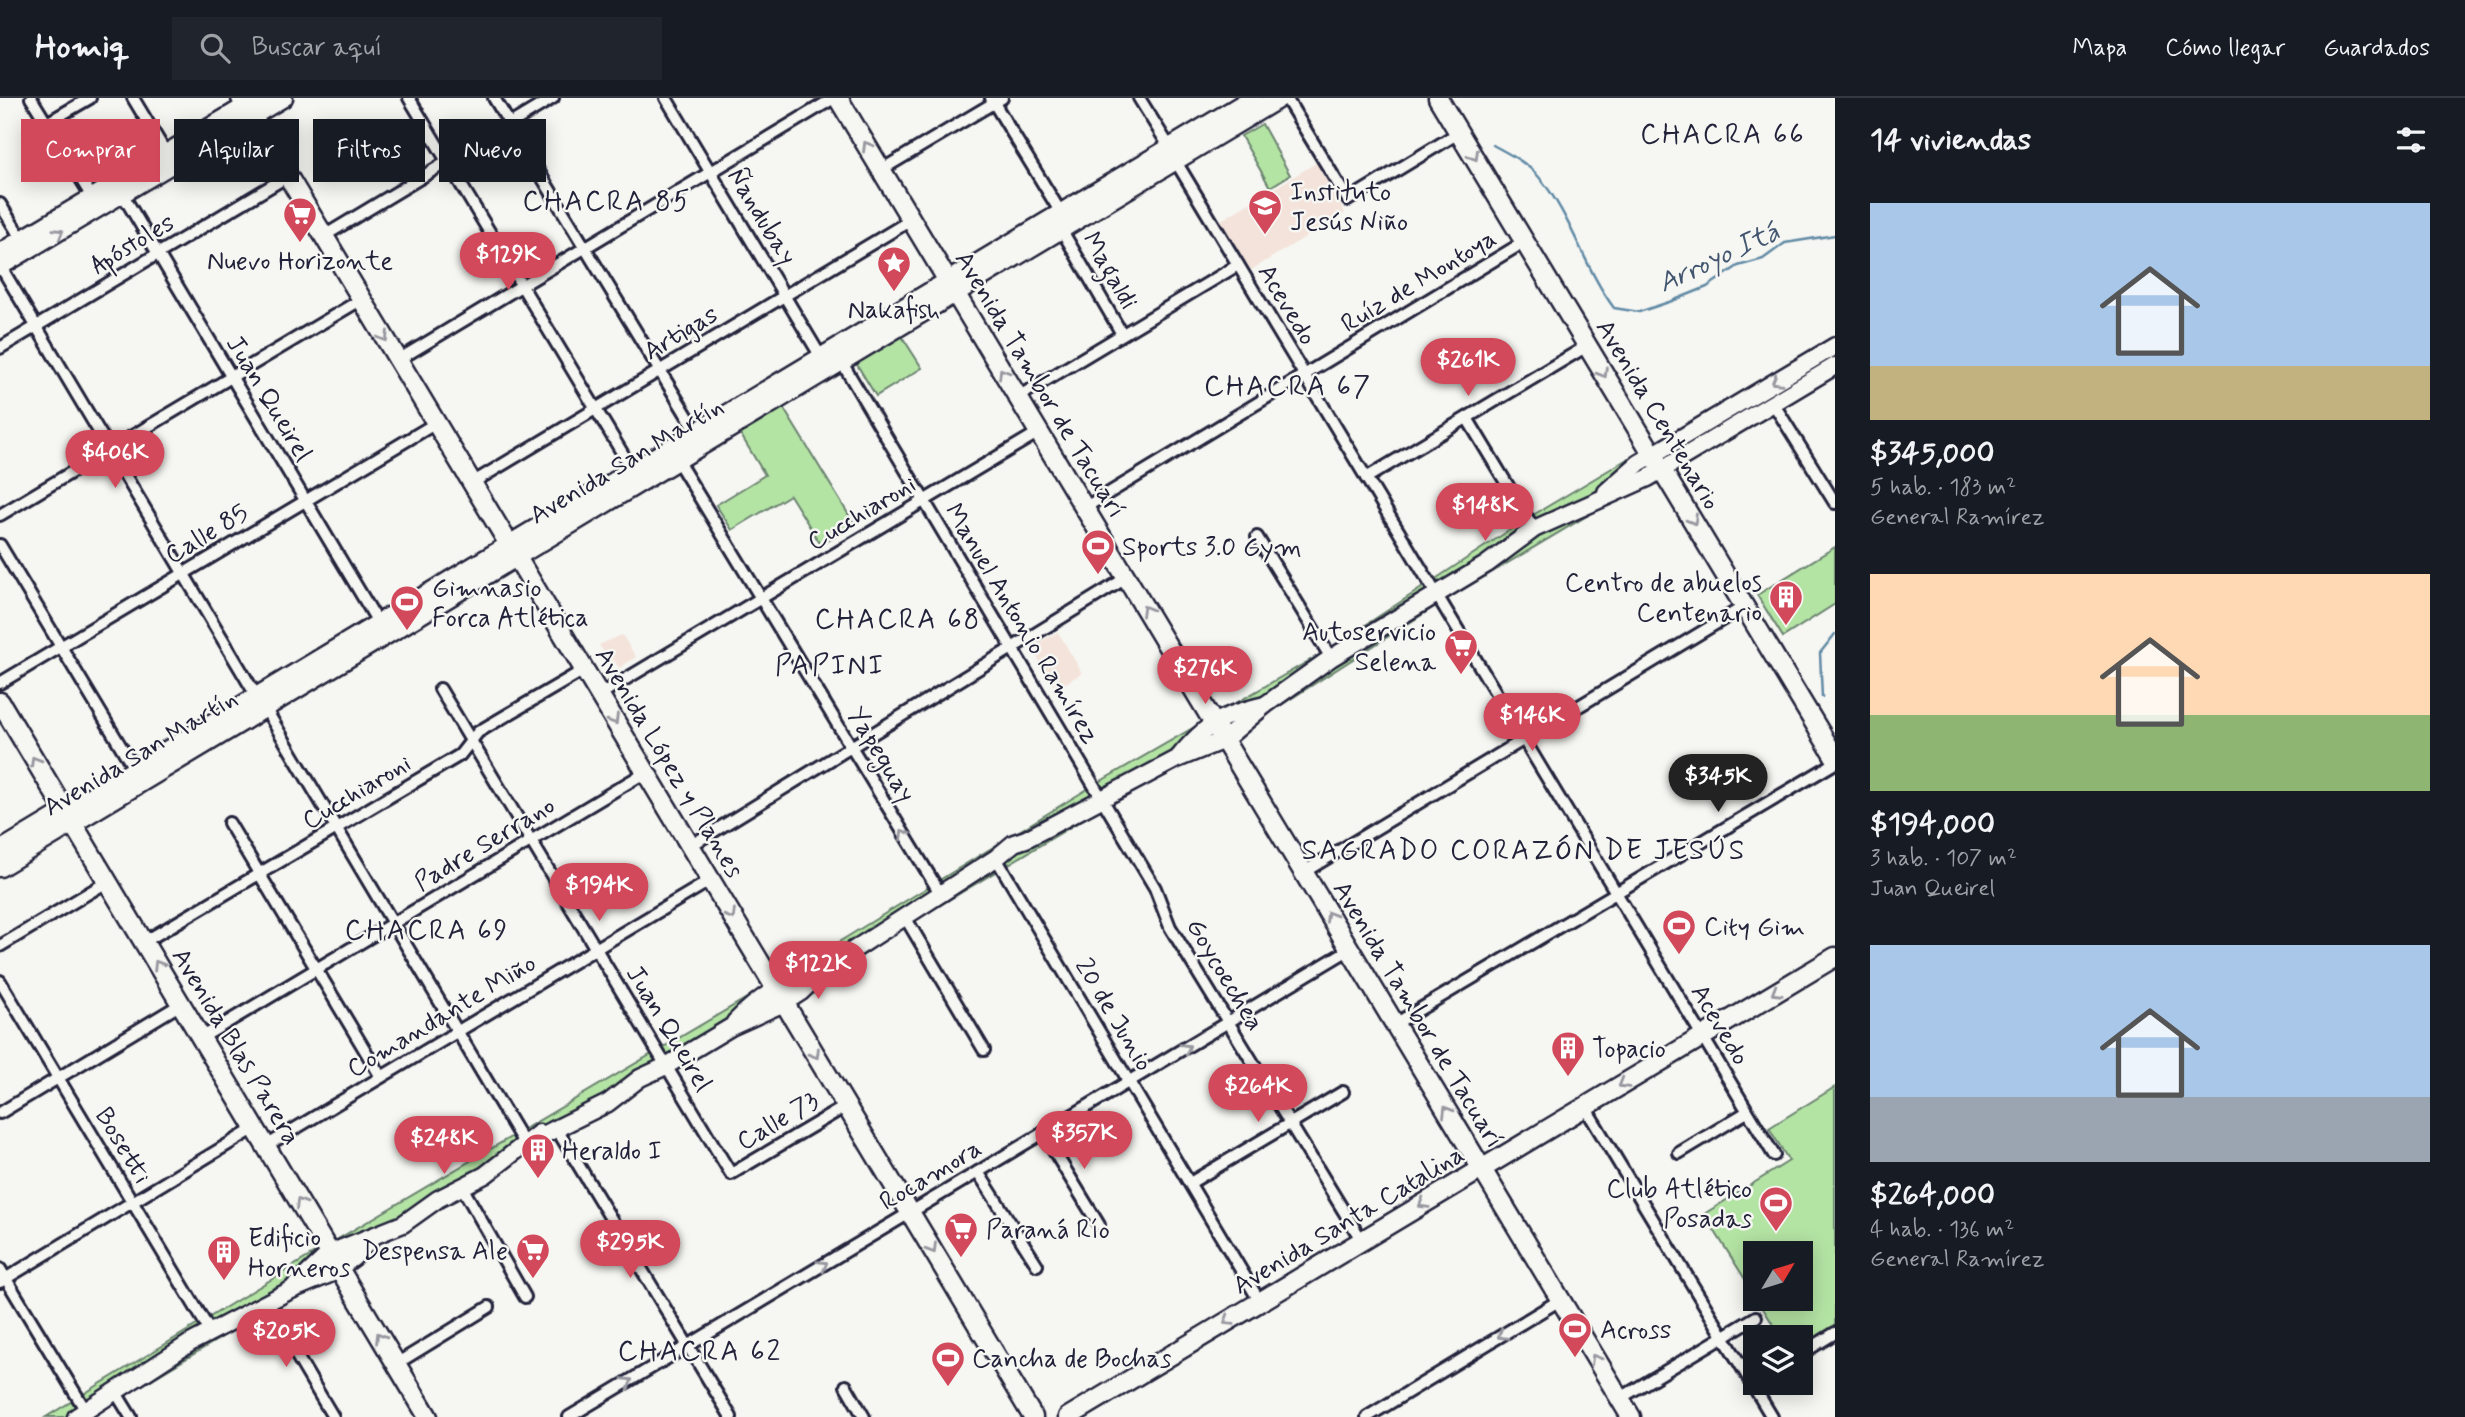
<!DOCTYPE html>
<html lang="es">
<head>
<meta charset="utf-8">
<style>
	:root { --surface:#171b24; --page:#20242c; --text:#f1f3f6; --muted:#9ea1a6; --line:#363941; --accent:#d1495b }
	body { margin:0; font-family:Mynerve,sans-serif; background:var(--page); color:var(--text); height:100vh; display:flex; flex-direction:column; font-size:26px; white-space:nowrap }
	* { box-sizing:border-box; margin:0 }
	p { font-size:23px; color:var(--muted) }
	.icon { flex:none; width:38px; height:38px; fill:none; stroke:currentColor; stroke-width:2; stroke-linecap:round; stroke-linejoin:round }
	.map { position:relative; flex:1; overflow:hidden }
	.side { display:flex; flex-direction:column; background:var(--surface); width:630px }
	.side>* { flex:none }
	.guide { position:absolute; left:21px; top:21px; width:665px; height:63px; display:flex; gap:14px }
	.needle { width:46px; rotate:52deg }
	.tools { position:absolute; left:1743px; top:1143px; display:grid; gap:14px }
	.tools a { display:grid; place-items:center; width:70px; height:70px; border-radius:0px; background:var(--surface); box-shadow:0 4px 18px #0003; font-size:35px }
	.price { position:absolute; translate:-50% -60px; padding:0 16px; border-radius:24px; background:var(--accent); color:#fff; font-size:23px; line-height:46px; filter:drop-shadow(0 2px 4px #0008) }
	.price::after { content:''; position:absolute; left:50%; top:42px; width:21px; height:16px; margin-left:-10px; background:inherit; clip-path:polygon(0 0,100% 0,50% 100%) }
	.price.current { background:#222; color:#fff }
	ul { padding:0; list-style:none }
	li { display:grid; align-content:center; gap:14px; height:371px; padding:0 35px }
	li span { display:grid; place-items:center; height:217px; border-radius:0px; color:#555 }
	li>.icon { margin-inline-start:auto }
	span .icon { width:126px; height:126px; fill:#fffc; stroke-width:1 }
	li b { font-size:30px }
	h2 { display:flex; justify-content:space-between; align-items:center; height:84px; padding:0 35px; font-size:30px }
	.tag { padding:0 24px; border-radius:0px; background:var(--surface); box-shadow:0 4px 18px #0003; font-size:24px; line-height:63px }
	.tag.current { background:var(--accent); color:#fff }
	header { display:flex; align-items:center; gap:42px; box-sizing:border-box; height:98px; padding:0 35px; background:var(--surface); border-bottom:2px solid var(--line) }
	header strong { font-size:33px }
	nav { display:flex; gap:38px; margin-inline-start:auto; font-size:24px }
	.search { width:490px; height:63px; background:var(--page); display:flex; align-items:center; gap:18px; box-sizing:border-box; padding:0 24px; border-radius:0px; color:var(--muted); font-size:26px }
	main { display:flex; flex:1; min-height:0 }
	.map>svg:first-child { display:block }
	.built { fill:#f4e3da }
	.green { fill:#b4e4a4; stroke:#6b8370; stroke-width:2 }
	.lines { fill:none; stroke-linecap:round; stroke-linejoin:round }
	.stream { stroke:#618aa5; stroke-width:2.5 }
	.minor-casing { stroke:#22223b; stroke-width:16 }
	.secondary-casing { stroke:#22223b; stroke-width:21 }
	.primary-casing { stroke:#22223b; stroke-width:23 }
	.minor { stroke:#f6f6f2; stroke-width:10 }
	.secondary { stroke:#f6f6f2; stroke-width:16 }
	.primary { stroke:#f6f6f2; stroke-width:18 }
	.oneway { stroke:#9797a0 }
	.labels { text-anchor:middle; stroke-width:5; stroke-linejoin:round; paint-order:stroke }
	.poi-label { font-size:26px; fill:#22223b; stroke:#f6f6f2; text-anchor:start }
	.street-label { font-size:26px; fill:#22223b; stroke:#f6f6f2 }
	.neighbourhood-label { font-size:28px; letter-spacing:2px; fill:#22223b; stroke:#f6f6f2 }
	.water-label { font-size:28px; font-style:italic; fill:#425670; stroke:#f6f6f2 }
</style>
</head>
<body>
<header>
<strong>Homiq</strong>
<div class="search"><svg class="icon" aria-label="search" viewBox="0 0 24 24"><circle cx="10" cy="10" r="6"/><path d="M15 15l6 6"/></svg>Buscar aquí</div>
<nav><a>Mapa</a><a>Cómo llegar</a><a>Guardados</a></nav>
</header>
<main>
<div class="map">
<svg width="1835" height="1319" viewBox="0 0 1835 1319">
	<rect width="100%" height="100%" fill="#f6f6f2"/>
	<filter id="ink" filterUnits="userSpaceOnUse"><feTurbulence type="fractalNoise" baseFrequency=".0143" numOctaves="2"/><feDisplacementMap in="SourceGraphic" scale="14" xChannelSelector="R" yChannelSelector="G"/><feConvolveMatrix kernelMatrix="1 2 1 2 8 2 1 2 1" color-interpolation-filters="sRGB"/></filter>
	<g filter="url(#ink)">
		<!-- built -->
		<g class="built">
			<path d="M1316,65L1345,115L1251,172L1220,123Z"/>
			<path d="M1058,534L1082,575L1056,591L1031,549Z"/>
			<path d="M622,537L636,559L619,570L614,562L610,564L599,547Z"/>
		</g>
		<!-- green -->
		<g class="green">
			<path d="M1262,26L1290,77L1270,89L1241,38Z"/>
			<path d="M901,237L922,270L876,298L856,265Z"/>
			<path d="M781,306L855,427L821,447L790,397L732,432L716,407L765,377L738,332Z"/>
			<path d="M1634,357L1649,381L1442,504L1225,643L1107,707L909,826L787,909L668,971L89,1319H46L326,1148L772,885L1094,687L1326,553L1528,420Z"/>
			<path d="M1835,449V506L1783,539L1757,497Z"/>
			<path d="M1835,989V1231L1801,1252V1239H1781L1757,1201L1801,1200V1155H1755V1197L1704,1116L1789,1063L1769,1030Z"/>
		</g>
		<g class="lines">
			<!-- stream -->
			<g class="stream">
				<path d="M1493,47C1509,56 1526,64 1538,78C1571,116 1584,170 1614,210L1639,214L1672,203L1707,189L1738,168L1763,161L1785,145L1835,137"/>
				<path d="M1822,599L1820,555L1835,536"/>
			</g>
			<!-- minor casing -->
			<g class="minor-casing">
				<g id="minor">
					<path d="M31,0L92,99"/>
					<path d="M133,0L166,55"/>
					<path d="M409,0L633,373"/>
					<path d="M494,0L697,334"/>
					<path d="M666,0L821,259"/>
					<path d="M991,0L1061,115"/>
					<path d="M1139,0L1170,50"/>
					<path d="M1286,0L1348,102L1460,34"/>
					<path d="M47,25L90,0"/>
					<path d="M1175,62L1774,1057"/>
					<path d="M881,72L1002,0"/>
					<path d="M123,97L379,526"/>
					<path d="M0,106L24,145"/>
					<path d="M1061,131L1122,236"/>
					<path d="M324,138L553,0"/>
					<path d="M1,169L257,599"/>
					<path d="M0,250L288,78"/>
					<path d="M398,262L834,0"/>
					<path d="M841,263L1155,790L1170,829L1362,1143"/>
					<path d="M1018,299L1238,167"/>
					<path d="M1773,305L1835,405"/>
					<path d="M1467,320L1534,431"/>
					<path d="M677,362L940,795"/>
					<path d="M1366,380L1587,248"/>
					<path d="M472,385L911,122"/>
					<path d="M1084,410L1524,144"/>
					<path d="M0,417L362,201"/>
					<path d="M1257,439L1331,560"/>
					<path d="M0,447L135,672"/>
					<path d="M0,585L436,325"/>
					<path d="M440,591L731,1076L846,1008"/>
					<path d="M599,597L1039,334"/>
					<path d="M265,610L525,1047"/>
					<path d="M229,725L381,979"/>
					<path d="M690,748L1126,480"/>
					<path d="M996,760L1260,1204"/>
					<path d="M1304,774L1745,508"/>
					<path d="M905,819L984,952"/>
					<path d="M144,844L460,657L478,634L584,572"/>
					<path d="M0,848L107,784"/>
					<path d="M0,883L211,1235"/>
					<path d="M1395,926L1835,665"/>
					<path d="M201,940L646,674"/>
					<path d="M1585,1009L1772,1319"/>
					<path d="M0,1015L181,906"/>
					<path d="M556,1030L731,1319"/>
					<path d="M1043,1035L1099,1127"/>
					<path d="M266,1048L711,782"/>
					<path d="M1679,1055L1747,1014"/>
					<path d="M978,1074L1037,1167"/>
					<path d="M1190,1085L1343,994"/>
					<path d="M462,1089L525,1199"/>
					<path d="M0,1171L86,1313"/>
					<path d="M0,1184L255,1030"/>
					<path d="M266,1206L333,1319"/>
					<path d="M1801,1256L1835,1235"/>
					<path d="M396,1266L489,1209"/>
					<path d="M846,1288L864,1319"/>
					<path d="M115,1293L131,1319"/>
					<path d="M1619,1301L1756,1219"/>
					<path d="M569,1319L1350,851"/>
					<path d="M1367,1319L1560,1202"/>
				</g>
			</g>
			<!-- secondary casing -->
			<g class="secondary-casing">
				<g id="secondary">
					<path d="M0,154L258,0"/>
					<path d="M0,169L284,0"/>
					<path d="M1606,394L1639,365L1835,248"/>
					<path d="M1179,659C1207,625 1222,617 1265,607"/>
					<path d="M735,924C761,897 786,883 821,871"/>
					<path d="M531,1043L608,1005L640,980L666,968L731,929L784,905L801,894L827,869L996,760L1014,745L1026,741L1177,661L1224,642L1265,607L1331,560L1487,466L1534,431L1648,380L1835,268"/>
					<path d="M294,1189L330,1155L403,1126L438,1101L485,1077L539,1035"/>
					<path d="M76,1319L190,1245L289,1193L332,1175L353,1160L372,1140"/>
				</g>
			</g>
			<!-- primary casing -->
			<g class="primary-casing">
				<g id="primary">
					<path d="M241,0L1033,1319"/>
					<path d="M838,0L1631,1319"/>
					<path d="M1438,0L1835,659"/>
					<path d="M0,604L428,1319"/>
					<path d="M0,753L1253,0"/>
					<path d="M0,769L1279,0"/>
					<path d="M1068,1319L1835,859"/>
				</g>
			</g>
			<!-- minor -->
			<use href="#minor" class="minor"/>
			<!-- secondary -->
			<use href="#secondary" class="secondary"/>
			<!-- primary -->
			<use href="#primary" class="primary"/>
		</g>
		<!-- one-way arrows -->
		<defs><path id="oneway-chevron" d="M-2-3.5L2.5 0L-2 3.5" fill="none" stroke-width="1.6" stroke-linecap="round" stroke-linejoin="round" transform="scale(1.75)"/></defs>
		<g class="oneway">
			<use href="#oneway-chevron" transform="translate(867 48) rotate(-121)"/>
			<use href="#oneway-chevron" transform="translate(1474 58) rotate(59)"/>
			<use href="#oneway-chevron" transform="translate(59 135) rotate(-31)"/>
			<use href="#oneway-chevron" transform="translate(384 239) rotate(59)"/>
			<use href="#oneway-chevron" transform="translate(1003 275) rotate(-121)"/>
			<use href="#oneway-chevron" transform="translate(1603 275) rotate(59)"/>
			<use href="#oneway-chevron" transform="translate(1776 283) rotate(149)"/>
			<use href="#oneway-chevron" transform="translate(1693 422) rotate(59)"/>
			<use href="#oneway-chevron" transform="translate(1146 512) rotate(-121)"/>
			<use href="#oneway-chevron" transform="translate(614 622) rotate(59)"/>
			<use href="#oneway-chevron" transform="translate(35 663) rotate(-121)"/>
			<use href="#oneway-chevron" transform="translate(904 736) rotate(-121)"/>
			<use href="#oneway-chevron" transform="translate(731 817) rotate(59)"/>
			<use href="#oneway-chevron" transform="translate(1330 818) rotate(-121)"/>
			<use href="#oneway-chevron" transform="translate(158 867) rotate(-121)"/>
			<use href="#oneway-chevron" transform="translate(1776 894) rotate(149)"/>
			<use href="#oneway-chevron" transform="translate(1186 950) rotate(-31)"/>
			<use href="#oneway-chevron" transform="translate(815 956) rotate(59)"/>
			<use href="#oneway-chevron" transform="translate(1623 986) rotate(149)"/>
			<use href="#oneway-chevron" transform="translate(1447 1013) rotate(-121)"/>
			<use href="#oneway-chevron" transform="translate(300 1105) rotate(-121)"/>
			<use href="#oneway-chevron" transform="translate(1423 1106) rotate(149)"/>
			<use href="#oneway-chevron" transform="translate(932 1151) rotate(59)"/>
			<use href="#oneway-chevron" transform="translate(823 1167) rotate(-31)"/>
			<use href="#oneway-chevron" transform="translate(1228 1223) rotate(149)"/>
			<use href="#oneway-chevron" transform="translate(1502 1237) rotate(149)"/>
			<use href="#oneway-chevron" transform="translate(380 1239) rotate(-121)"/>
			<use href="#oneway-chevron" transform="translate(1595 1261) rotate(-121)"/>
			<use href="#oneway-chevron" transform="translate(628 1284) rotate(-31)"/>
		</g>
	</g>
	<!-- icons -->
	<defs>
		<g id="school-pin" transform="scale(1.75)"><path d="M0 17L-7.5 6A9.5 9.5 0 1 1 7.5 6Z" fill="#d1495b" stroke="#f6f6f2"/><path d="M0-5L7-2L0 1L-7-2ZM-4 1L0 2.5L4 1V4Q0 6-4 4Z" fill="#fff"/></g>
		<g id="supermarket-pin" transform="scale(1.75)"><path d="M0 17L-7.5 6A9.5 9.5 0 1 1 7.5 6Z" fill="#d1495b" stroke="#f6f6f2"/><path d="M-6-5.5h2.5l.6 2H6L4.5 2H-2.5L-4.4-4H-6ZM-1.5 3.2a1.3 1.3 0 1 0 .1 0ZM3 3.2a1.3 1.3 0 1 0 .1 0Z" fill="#fff"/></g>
		<g id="sight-pin" transform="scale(1.75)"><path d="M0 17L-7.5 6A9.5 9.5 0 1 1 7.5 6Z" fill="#d1495b" stroke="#f6f6f2"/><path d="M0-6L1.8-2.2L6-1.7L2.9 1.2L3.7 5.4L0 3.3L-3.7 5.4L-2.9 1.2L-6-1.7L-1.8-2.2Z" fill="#fff"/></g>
		<g id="stadium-pin" transform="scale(1.75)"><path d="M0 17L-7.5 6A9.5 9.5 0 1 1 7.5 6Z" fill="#d1495b" stroke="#f6f6f2"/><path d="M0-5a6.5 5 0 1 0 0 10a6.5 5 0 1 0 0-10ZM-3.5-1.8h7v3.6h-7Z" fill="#fff"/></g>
		<g id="building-pin" transform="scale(1.75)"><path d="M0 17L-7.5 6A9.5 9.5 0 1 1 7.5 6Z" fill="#d1495b" stroke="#f6f6f2"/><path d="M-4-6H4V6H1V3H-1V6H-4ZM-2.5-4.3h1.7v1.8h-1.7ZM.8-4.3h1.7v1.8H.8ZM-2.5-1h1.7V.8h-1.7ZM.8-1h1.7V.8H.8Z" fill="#fff"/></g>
	</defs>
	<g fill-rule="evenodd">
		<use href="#school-pin" x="1265" y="108"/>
		<use href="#supermarket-pin" x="300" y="116"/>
		<use href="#sight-pin" x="894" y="165"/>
		<use href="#stadium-pin" x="1098" y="448"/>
		<use href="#building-pin" x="1786" y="499"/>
		<use href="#stadium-pin" x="407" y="504"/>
		<use href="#supermarket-pin" x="1461" y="548"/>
		<use href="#stadium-pin" x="1679" y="828"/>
		<use href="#building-pin" x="1568" y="950"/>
		<use href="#building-pin" x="538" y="1052"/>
		<use href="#stadium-pin" x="1776" y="1105"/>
		<use href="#supermarket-pin" x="961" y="1131"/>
		<use href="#supermarket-pin" x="533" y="1152"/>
		<use href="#building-pin" x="224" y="1154"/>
		<use href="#stadium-pin" x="1575" y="1231"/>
		<use href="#stadium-pin" x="948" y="1260"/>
	</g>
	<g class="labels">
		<!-- poi labels -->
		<g class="poi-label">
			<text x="1290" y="102">Instituto<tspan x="1290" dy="30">Jesús Niño</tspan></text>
			<text x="300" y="171" text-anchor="middle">Nuevo Horizonte</text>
			<text x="894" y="220" text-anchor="middle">Nakafish</text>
			<text x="1122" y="457">Sports 3.0 Gym</text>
			<text x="1762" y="493" text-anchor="end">Centro de abuelos<tspan x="1762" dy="30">Centenario</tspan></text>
			<text x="432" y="498">Gimnasio<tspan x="432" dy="30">Forca Atlética</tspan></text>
			<text x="1436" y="542" text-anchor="end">Autoservicio<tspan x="1436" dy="30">Selena</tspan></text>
			<text x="1704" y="837">City Gim</text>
			<text x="1592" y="959">Topacio</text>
			<text x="562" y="1061">Heraldo I</text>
			<text x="1752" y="1099" text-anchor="end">Club Atlético<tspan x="1752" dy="30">Posadas</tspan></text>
			<text x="986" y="1140">Paraná Río</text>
			<text x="248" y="1148">Edificio<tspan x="248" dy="30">Horneros</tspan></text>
			<text x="508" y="1161" text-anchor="end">Despensa Ale</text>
			<text x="1600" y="1240">Across</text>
			<text x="972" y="1269">Cancha de Bochas</text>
		</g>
		<!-- street labels -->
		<g class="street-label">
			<text transform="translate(763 118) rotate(59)" y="9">Ñandubay</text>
			<text transform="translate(132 145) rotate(-31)" y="9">Apóstoles</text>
			<text transform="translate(1111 172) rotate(60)" y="9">Magaldi</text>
			<text transform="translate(1418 182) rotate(-31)" y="9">Ruíz de Montoya</text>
			<text transform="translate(1288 206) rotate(59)" y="9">Acevedo</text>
			<text transform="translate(680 234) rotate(-31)" y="9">Artigas</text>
			<text transform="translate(1041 286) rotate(59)" y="9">Avenida Tambor de Tacuarí</text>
			<text transform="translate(270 300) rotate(59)" y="9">Juan Queirel</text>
			<text transform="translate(1659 316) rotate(59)" y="9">Avenida Centenario</text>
			<text transform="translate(626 362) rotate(-31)" y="9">Avenida San Martín</text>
			<text transform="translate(861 414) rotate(-31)" y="9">Cucchiaroni</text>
			<text transform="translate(206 435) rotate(-31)" y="9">Calle 85</text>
			<text transform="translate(1023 525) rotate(59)" y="9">Manuel Antonio Ramírez</text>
			<text transform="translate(140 654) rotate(-31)" y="9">Avenida San Martín</text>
			<text transform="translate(882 656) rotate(59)" y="9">Yapeguay</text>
			<text transform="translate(670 664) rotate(59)" y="9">Avenida López y Planes</text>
			<text transform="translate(356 693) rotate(-31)" y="9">Cucchiaroni</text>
			<text transform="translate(484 745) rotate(-31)" y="9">Padre Serrano</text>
			<text transform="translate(1226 876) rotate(59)" y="9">Goycoechea</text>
			<text transform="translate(1115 916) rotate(59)" y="9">20 de Junio</text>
			<text transform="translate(1419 916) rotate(59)" y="9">Avenida Tambor de Tacuarí</text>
			<text transform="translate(441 917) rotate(-31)" y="9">Comandante Miño</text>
			<text transform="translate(1721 926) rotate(59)" y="9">Acevedo</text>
			<text transform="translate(670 930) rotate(59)" y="9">Juan Queirel</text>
			<text transform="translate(237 948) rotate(59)" y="9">Avenida Blas Parera</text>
			<text transform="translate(777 1022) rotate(-31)" y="9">Calle 73</text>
			<text transform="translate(124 1047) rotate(59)" y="9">Bosetti</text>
			<text transform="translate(930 1076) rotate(-31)" y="9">Rocamora</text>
			<text transform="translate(1348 1121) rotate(-31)" y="9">Avenida Santa Catalina</text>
		</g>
		<!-- neighbourhood labels -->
		<g class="neighbourhood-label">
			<text x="1723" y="45">CHACRA 66</text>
			<text x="607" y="112">CHACRA 85</text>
			<text x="1288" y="297">CHACRA 67</text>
			<text x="898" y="530">CHACRA 68</text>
			<text x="830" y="576">PAPINI</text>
			<text x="1524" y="761">SAGRADO CORAZÓN DE JESÚS</text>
			<text x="427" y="841">CHACRA 69</text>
			<text x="700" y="1262">CHACRA 62</text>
		</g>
		<!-- water labels -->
		<g class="water-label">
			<text transform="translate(1718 158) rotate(-25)" y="10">Arroyo Itá</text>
		</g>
	</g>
</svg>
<div class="tools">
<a><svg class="needle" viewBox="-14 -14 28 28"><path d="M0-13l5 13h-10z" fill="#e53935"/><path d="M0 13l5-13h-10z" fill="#9ea1a6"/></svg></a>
<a><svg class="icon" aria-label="layers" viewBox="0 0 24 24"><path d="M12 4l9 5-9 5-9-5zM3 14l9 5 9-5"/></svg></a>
</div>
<b class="price" style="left:508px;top:194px">$129K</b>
<b class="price" style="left:1468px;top:300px">$261K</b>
<b class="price" style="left:115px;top:392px">$406K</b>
<b class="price" style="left:1485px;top:445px">$148K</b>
<b class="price" style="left:1205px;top:608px">$276K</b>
<b class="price" style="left:1532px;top:655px">$146K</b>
<b class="price current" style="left:1718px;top:716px">$345K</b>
<b class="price" style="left:599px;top:825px">$194K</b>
<b class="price" style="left:818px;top:903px">$122K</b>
<b class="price" style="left:1258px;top:1026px">$264K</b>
<b class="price" style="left:1084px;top:1073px">$357K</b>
<b class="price" style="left:444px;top:1078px">$248K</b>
<b class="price" style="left:630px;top:1182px">$295K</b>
<b class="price" style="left:286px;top:1271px">$205K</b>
<div class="guide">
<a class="tag current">Comprar</a>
<a class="tag">Alquilar</a>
<a class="tag">Filtros</a>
<a class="tag">Nuevo</a>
</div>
</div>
<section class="side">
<h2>14 viviendas<svg class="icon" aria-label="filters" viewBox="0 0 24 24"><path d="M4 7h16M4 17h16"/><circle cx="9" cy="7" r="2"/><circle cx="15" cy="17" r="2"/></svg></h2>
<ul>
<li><span style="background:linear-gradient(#a9c7e8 75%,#c2b280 0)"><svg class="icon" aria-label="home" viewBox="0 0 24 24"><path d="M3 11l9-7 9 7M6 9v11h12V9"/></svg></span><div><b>$345,000</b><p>5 hab. · 183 m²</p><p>General Ramírez</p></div></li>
<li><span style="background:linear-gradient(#ffd9b3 65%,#8fb573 0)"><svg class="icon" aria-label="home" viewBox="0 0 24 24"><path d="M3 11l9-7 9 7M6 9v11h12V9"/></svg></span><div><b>$194,000</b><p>3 hab. · 107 m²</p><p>Juan Queirel</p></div></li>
<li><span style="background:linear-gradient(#a9c7e8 70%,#9aa5b1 0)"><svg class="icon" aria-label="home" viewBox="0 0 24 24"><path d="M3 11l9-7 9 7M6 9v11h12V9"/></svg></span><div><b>$264,000</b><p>4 hab. · 136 m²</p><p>General Ramírez</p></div></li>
</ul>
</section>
</main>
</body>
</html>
